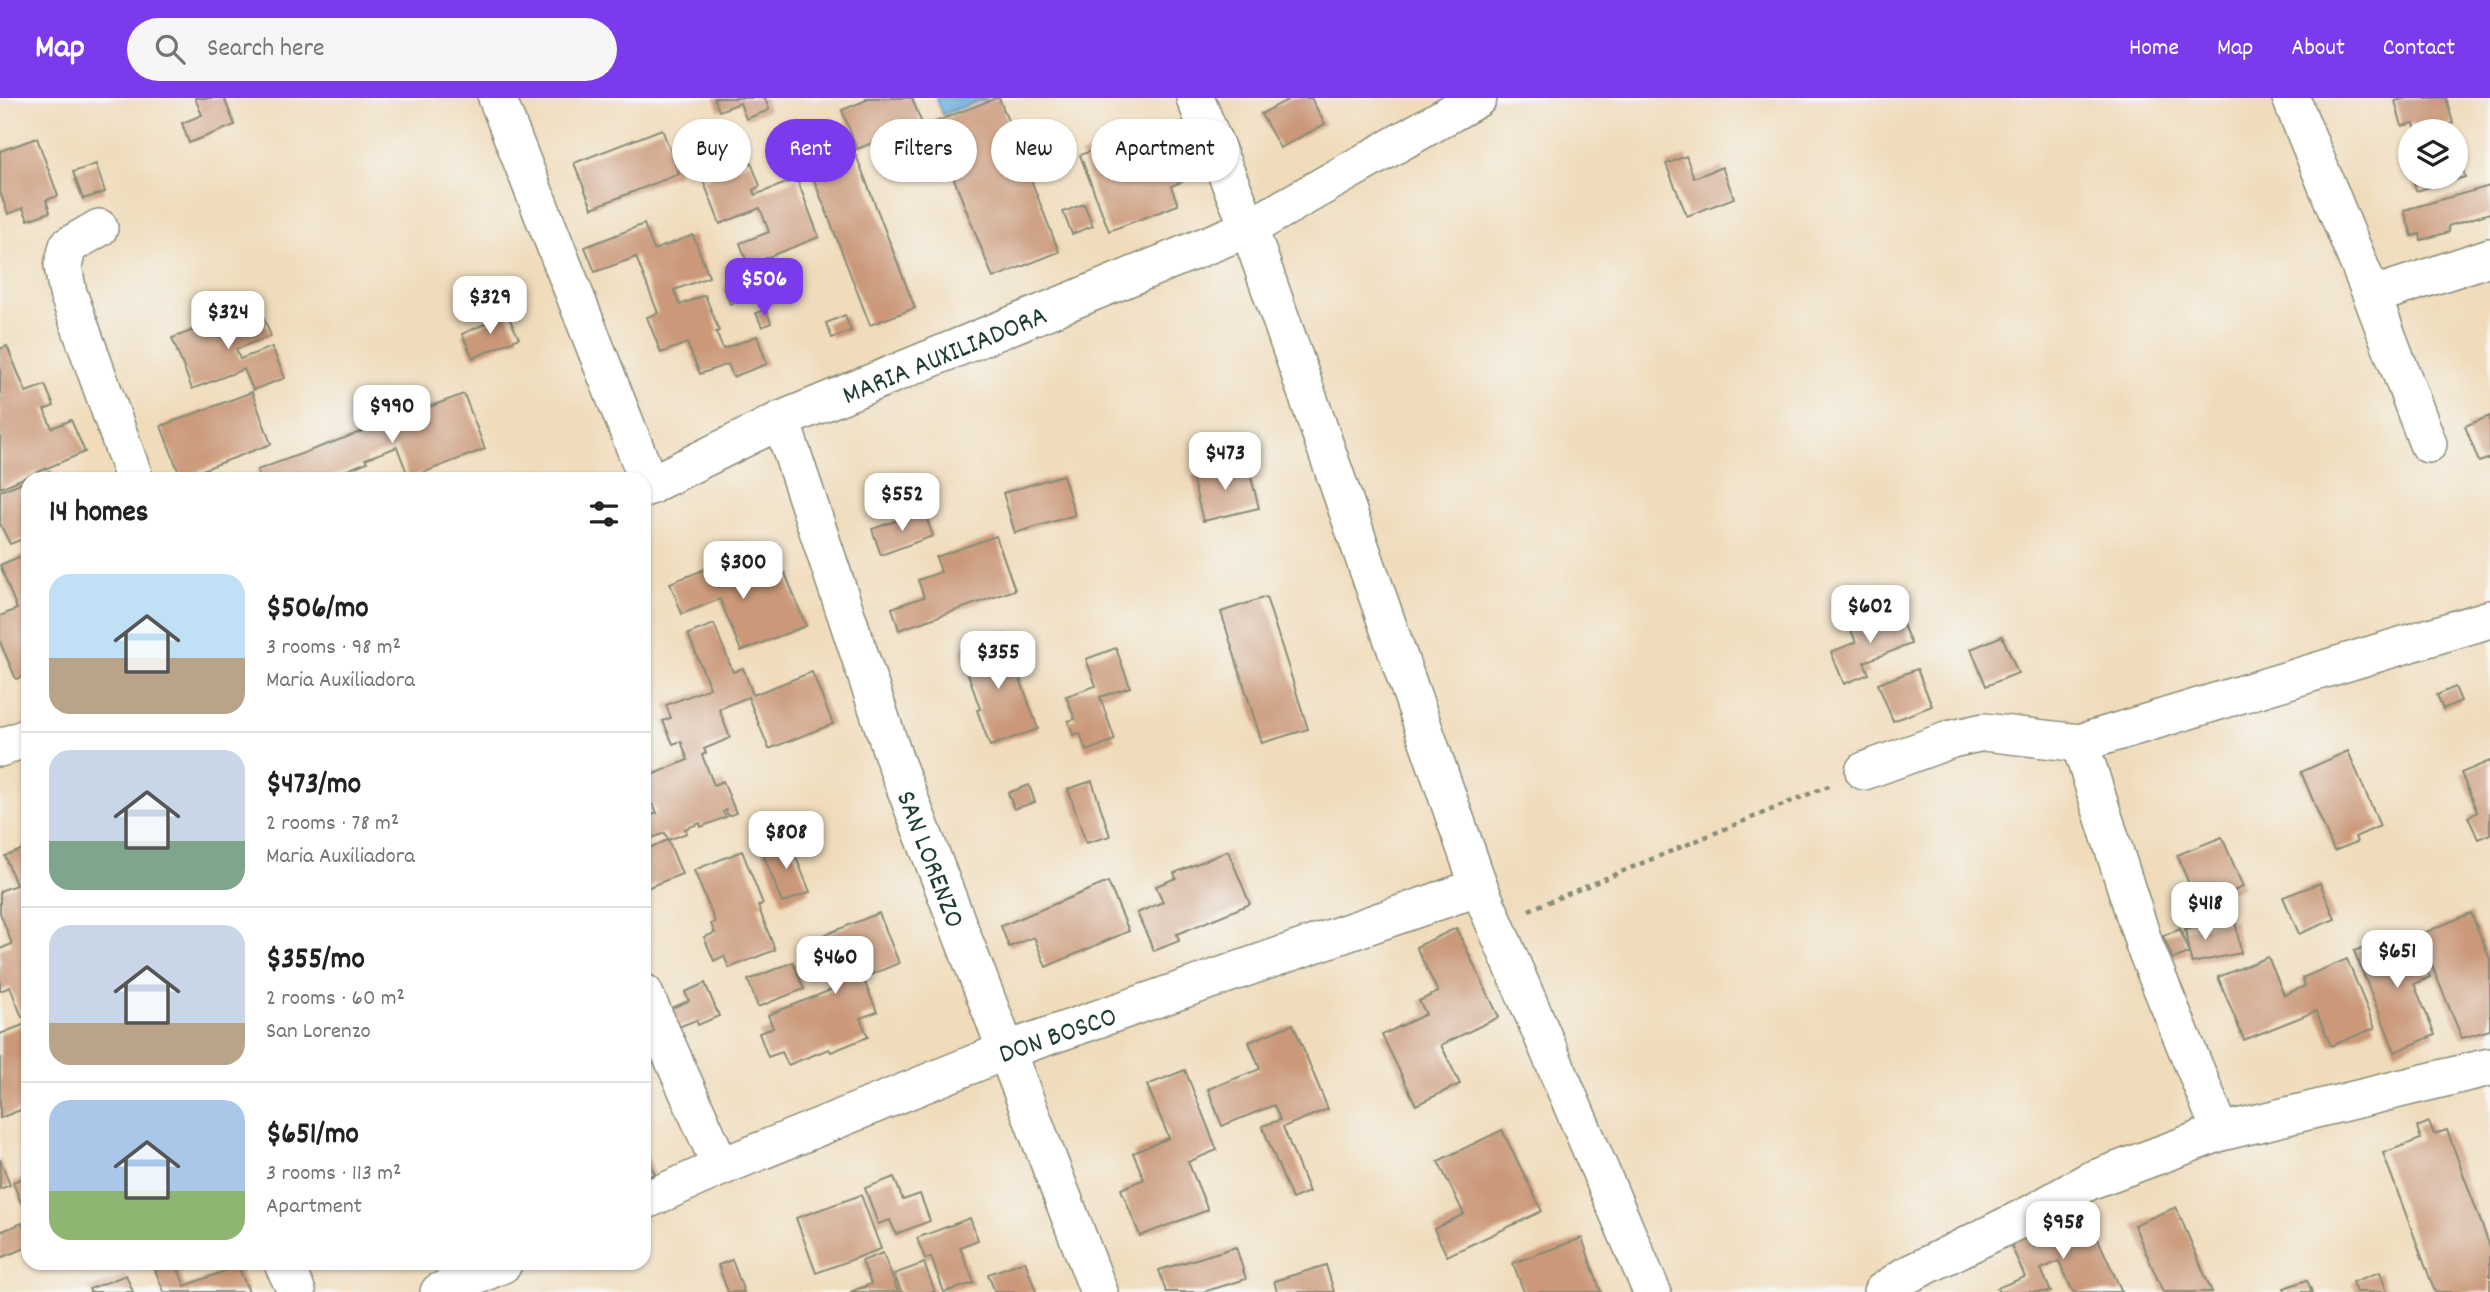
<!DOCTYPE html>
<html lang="en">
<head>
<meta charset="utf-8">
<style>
	:root { --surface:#fff; --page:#f6f6f6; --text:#222; --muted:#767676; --line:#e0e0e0; --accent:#7c3aed }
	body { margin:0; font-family:Dekko,sans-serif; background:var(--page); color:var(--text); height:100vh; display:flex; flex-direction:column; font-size:26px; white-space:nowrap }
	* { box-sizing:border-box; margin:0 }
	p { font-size:23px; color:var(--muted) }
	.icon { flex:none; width:38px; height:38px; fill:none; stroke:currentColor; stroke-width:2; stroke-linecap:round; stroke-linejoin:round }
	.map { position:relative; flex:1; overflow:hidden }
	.sheet { position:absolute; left:21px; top:374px; width:630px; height:798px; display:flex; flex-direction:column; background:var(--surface); border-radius:21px; box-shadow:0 2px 5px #0004 }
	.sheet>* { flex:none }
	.banner { position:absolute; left:672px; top:21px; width:665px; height:63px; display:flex; gap:14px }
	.controls { position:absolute; left:2398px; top:21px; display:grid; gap:14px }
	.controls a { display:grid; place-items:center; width:70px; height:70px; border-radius:50%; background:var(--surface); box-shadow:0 2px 5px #0004; font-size:35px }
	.price { position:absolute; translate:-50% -60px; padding:0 16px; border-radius:14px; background:#fff; color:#222; font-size:23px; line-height:46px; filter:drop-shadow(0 2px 4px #0008) }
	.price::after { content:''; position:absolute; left:50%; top:42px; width:21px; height:16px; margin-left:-10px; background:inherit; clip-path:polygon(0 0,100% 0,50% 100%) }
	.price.current { background:var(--accent); color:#fff }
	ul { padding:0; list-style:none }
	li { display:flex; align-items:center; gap:21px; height:175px; padding:0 28px }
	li+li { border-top:2px solid var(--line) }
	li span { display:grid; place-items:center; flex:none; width:196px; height:140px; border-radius:21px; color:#555 }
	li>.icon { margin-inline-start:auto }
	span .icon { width:84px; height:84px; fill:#fffc; stroke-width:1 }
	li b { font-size:30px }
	h2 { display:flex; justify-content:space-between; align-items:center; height:84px; padding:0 28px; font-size:30px }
	.pill { padding:0 24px; border-radius:32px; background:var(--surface); box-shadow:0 2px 5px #0004; font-size:24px; line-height:63px }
	.pill.current { background:var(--accent); color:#fff }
	header { display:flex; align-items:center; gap:42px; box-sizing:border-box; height:98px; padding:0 35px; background:var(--accent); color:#fff }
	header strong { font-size:33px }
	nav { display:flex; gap:38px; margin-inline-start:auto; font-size:24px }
	.search { width:490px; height:63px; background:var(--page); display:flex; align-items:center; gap:18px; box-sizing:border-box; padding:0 24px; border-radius:38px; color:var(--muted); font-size:26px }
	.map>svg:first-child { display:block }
	.water { fill:#67acdd; stroke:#437488; stroke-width:2 }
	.building { fill:#cb9979 }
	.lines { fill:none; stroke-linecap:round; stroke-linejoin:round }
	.minor-casing { stroke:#888c78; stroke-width:40 }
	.path { stroke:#888c78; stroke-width:4.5; stroke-dasharray:5 5; stroke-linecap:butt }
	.minor { stroke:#fff; stroke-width:37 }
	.labels { text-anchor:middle; stroke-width:6; stroke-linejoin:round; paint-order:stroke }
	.street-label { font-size:28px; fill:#1f3d34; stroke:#f6f6f2 }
</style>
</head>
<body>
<header>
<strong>Map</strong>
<div class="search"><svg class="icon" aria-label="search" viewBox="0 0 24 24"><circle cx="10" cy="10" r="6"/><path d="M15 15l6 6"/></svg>Search here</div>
<nav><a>Home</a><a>Map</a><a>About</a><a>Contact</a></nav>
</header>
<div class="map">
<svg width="2490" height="1194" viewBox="0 0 2490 1194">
	<rect width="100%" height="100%" fill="#f6f6f2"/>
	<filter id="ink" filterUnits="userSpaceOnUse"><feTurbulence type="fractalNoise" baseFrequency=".0143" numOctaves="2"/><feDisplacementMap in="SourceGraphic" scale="14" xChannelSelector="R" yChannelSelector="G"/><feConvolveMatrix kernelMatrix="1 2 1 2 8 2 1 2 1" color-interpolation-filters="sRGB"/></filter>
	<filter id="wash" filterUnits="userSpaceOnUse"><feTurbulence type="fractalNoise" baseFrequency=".00686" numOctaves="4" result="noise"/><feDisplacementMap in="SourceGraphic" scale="28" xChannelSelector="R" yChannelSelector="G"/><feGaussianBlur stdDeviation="1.57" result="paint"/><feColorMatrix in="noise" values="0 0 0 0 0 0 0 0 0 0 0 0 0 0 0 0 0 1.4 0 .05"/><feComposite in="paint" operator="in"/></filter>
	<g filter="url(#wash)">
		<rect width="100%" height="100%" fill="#f0dcbb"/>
		<!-- water -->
		<path class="water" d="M936,0H988L942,17Z"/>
		<g id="blocks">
			<!-- building -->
			<g class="building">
				<path d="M195,0H224L235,27L189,45L182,25L202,17Z"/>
				<path d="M714,0H765L769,12L746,21L740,5L719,13Z"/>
				<path d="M866,0H912L922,26L857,51L842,12L867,2Z"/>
				<path d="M996,0H999L1059,154L993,180L932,25Z"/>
				<path d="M1291,0H1311L1325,26L1280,50L1261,16Z"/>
				<path d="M2407,0H2446L2453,25L2425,33H2416L2414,25L2402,28L2395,3Z"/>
				<path d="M662,31L679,76L592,110L574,65Z"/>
				<path d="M1148,31L1158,55L1169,50L1182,84L1171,88L1178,107L1109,133L1080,57Z"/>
				<path d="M37,40L58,98L46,102L50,114L28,122L23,110L8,116L0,94V53Z"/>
				<path d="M2456,50L2465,79L2416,93L2412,79H2455Z"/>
				<path d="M856,57L915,210L870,227L811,74Z"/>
				<path d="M1686,58L1694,80L1722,69L1734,100L1687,118L1666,66Z"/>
				<path d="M751,64L760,88L753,92L755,97L797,81L819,139L748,167L740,145L769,134L760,110L720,126L703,82Z"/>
				<path d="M96,66L105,94L83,101L73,74Z"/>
				<path d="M2490,88V115L2448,128L2449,134L2421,142L2420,136L2412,138L2404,112Z"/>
				<path d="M1084,106L1093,128L1072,136L1063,114Z"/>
				<path d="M644,126L654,152L693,137L709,179L674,192L680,207L705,197L719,233L716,234L723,251L757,238L767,266L733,279L728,266L700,276L687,245L661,255L647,219L658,215L636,159L595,174L585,149Z"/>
				<path d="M740,184L746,199L730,206L724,190Z"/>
				<path d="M259,208L271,238L236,251L240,261L272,249L285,280L253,292L244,271L192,291L172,240Z"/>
				<path d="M766,211L771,225L762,229L756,215Z"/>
				<path d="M507,216L519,240L473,260L462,236Z"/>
				<path d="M845,217L851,233L832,240L826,225Z"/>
				<path d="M7,248L26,294L45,287L54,308L44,312L52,330L71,322L85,354L0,390V251Z"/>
				<path d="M252,294L271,346L181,380L161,328Z"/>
				<path d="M464,296L485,351L409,380L397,349L365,361L367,364L323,382H260L257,372Z"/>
				<path d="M2490,318V360L2479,364L2465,328Z"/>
				<path d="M1247,364L1259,410L1203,423L1192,378Z"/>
				<path d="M50,373L53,382H29V381Z"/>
				<path d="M1063,377L1075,417L1015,435L1003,395Z"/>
				<path d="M28,382V439L10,446L0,426V393Z"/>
				<path d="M924,413L933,438L881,457L872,431Z"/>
				<path d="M996,438L1015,492L899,532L892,510L924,499L918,482L941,474L936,459Z"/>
				<path d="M28,455V576L16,581L0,544V518L17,511L0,467Z"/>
				<path d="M744,456L756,486L785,475L806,528L741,553L720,501L682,516L670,485Z"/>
				<path d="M1266,499L1308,631L1262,645L1221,514Z"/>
				<path d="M1897,512L1911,546L1864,564L1869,576L1844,586L1831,554L1856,544L1850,530Z"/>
				<path d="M714,526L733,574L743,570L753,597L812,574L833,626L769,651L748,599L719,611L730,640L704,651L706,655L702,657L714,687L723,683L736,715L728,718L726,712L723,714L726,719L701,729L700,725L685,731L687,735L668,742L682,776L644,791V752L668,742L665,735L644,743V720L657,715L653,707L644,711V680L688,662L681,643L673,646L663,623L671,620L666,607L710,590L688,536Z"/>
				<path d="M1004,536L1038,631L990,648L977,612L980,611L960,552Z"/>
				<path d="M2002,538L2018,575L1986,588L1971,551Z"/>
				<path d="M1116,550L1130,589L1100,599L1115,642L1086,653L1080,635L1073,637L1068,623L1075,621L1066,598L1096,588L1086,561Z"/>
				<path d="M1917,571L1932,608L1893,623L1878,586Z"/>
				<path d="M2455,589L2461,603L2443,611L2437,597Z"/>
				<path d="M2348,653L2380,728L2355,739L2357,744L2334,753L2301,674Z"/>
				<path d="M2490,663V736L2478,741L2468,719L2477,714L2461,675Z"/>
				<path d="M1092,683L1110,738L1086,745L1068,691Z"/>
				<path d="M1029,687L1035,704L1014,711L1008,695Z"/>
				<path d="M2222,739L2243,789L2198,808L2177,757Z"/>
				<path d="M789,742L810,794L782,805L762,752Z"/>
				<path d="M26,750L28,755V917L22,919L10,889L0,893V851L12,846L0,815V793L16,787L5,758Z"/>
				<path d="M742,753L763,806L758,808L775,852L729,870L724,858L714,863L704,839L715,835L711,826L715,824L694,772Z"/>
				<path d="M1228,753L1250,806L1177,836L1179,843L1154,853L1137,815L1163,804L1156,788L1176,780L1174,775Z"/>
				<path d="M1108,784L1129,833L1046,869L1034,839L1009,849L1001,828Z"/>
				<path d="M2320,785L2335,821L2299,836L2283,799Z"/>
				<path d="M879,815L899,865L863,880L877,914L860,920L868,939L831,954L829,951L788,967L782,954L768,959L759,935L773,930L768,917L836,890L824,860L832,857L824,837Z"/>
				<path d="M2471,815L2490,861V932L2462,940L2419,837Z"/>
				<path d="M2235,822L2241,855L2192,865L2189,855L2173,861L2163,838L2180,831L2189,855L2185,831Z"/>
				<path d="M1456,830L1499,919L1441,947L1460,986L1416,1007L1382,937L1426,916L1419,903L1438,894L1416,849Z"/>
				<path d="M2394,837L2400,851L2416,845L2430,879L2414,886L2435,937L2395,954L2354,853Z"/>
				<path d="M2268,859L2284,897L2305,888L2302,880L2347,861L2375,930L2331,948L2316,913L2244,942L2218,879Z"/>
				<path d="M793,864L804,891L758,909L748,882Z"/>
				<path d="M705,885L719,918L698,927L696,922L676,930L669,911L689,903L685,894Z"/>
				<path d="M28,925V1009L0,1020V936Z"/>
				<path d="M1293,926L1328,1011L1283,1029L1309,1094L1292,1101L1262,1028L1280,1022L1274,1007L1222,1028L1208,991L1260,971L1249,944Z"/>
				<path d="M1185,972L1217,1052L1188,1064L1208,1112L1140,1138L1121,1091L1144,1081L1133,1055L1169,1040L1147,987Z"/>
				<path d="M2429,1024L2434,1036L2447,1032L2490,1149V1194H2435L2383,1055L2421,1041L2417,1029Z"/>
				<path d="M1502,1032L1542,1113L1447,1158L1434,1131L1464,1116L1438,1063Z"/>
				<path d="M644,1051L655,1076L644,1080Z"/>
				<path d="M0,1061L10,1087L0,1091Z"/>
				<path d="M28,1078V1102L21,1105L13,1084Z"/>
				<path d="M894,1079L903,1102L920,1096L930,1123L896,1136L890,1122L878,1126L865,1090Z"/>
				<path d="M861,1097L881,1151L816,1175L796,1120Z"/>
				<path d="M2176,1109L2212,1194H2163L2134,1127Z"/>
				<path d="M970,1120L978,1142L960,1149L974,1185L944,1194L931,1159L925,1161L917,1140Z"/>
				<path d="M2089,1121L2122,1194H2073L2059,1163L2041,1171L2051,1194H1999L1997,1190L2025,1179L2009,1143L2043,1128L2048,1139Z"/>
				<path d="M22,1125L28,1141V1149L0,1160V1134Z"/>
				<path d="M1582,1140L1601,1194H1524L1513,1165Z"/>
				<path d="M1236,1149L1246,1181L1203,1194H1166L1159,1172Z"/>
				<path d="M883,1155L898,1194H850L871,1186L862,1163Z"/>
				<path d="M732,1162L744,1194H728L718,1167Z"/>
				<path d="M1025,1163L1036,1194H995L988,1176Z"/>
				<path d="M924,1165L935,1194H901L894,1176Z"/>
				<path d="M176,1166L185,1188L238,1168L249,1194H164L155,1172Z"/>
				<path d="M1326,1167L1334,1194H1277L1274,1183Z"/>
				<path d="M2380,1174L2387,1194H2356L2352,1184Z"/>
				<path d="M126,1177L133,1194H90L89,1191Z"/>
				<path d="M2307,1182L2312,1194H2286L2284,1190Z"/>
			</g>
		</g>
	</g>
	<g filter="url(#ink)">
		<use href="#blocks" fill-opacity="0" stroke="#888c78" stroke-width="2"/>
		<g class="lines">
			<!-- minor casing -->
			<g class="minor-casing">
				<g id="minor">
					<path d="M497,0L650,388"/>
					<path d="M1195,0L1249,130L1479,789L1652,1194"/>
					<path d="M2291,0L2372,198L2428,346"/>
					<path d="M99,130L68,148L63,168L68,195L135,382"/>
					<path d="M2372,198L2490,159"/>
					<path id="s1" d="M781,322L895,663L1099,1194"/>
					<path id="s2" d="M644,390L781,322L1249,130L1478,0"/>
					<path d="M2080,645L2145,849L2221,1034"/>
					<path d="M0,650L28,639"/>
					<path d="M1864,673L1952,641L1984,634L2080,645L2490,521"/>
					<path d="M644,895L721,1069"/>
					<path id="s3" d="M644,1103L721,1069L1005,953L1479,789"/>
					<path d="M283,1166L297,1194"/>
					<path d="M439,1194L503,1166"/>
					<path d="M1882,1194L1905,1178L2031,1116L2089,1083L2221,1034L2490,969"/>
				</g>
			</g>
			<!-- path -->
			<path class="path" d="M1529,812L1831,687"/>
			<!-- minor -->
			<use href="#minor" class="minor"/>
		</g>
	</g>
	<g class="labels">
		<!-- street labels -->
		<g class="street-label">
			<text dy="10" stroke="none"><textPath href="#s2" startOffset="329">MARIA AUXILIADORA</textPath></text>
			<text dy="10" stroke="none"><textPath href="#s1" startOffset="464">SAN LORENZO</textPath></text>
			<text dy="10" stroke="none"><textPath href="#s3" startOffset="446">DON BOSCO</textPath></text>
		</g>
	</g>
</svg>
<div class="controls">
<a><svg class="icon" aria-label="layers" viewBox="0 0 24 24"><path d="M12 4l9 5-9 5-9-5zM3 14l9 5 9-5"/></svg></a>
</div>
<b class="price current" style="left:764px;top:220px">$506</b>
<b class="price" style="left:490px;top:238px">$329</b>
<b class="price" style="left:228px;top:253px">$324</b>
<b class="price" style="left:392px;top:347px">$990</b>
<b class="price" style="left:1225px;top:394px">$473</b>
<b class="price" style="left:902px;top:435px">$552</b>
<b class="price" style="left:743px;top:503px">$300</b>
<b class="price" style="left:1870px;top:547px">$602</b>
<b class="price" style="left:998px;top:593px">$355</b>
<b class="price" style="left:786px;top:773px">$808</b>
<b class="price" style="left:2205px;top:844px">$418</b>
<b class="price" style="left:2397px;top:892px">$651</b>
<b class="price" style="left:835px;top:898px">$460</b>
<b class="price" style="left:2063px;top:1163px">$958</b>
<div class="banner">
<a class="pill">Buy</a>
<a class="pill current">Rent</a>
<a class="pill">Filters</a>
<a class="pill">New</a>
<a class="pill">Apartment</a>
</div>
<section class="sheet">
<h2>14 homes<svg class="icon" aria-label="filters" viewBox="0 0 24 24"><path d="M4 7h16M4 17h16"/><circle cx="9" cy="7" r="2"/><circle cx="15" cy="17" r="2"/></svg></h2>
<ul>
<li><span style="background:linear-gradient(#bfe0f5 60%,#b9a48a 0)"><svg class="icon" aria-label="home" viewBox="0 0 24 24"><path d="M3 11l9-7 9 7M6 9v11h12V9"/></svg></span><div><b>$506/mo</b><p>3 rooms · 98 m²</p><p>Maria Auxiliadora</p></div></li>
<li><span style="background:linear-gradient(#c9d6e8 65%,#7fa58c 0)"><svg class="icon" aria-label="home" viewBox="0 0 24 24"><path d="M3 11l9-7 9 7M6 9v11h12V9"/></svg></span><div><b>$473/mo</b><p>2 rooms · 78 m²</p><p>Maria Auxiliadora</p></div></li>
<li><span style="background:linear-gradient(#c9d6e8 70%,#b9a48a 0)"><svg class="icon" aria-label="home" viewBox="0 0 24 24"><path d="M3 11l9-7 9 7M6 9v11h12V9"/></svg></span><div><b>$355/mo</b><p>2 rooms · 60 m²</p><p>San Lorenzo</p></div></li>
<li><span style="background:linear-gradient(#a9c7e8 65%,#8fb573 0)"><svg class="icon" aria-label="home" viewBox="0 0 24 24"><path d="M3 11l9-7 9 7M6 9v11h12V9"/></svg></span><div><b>$651/mo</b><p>3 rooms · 113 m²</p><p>Apartment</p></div></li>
</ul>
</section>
</div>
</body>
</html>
